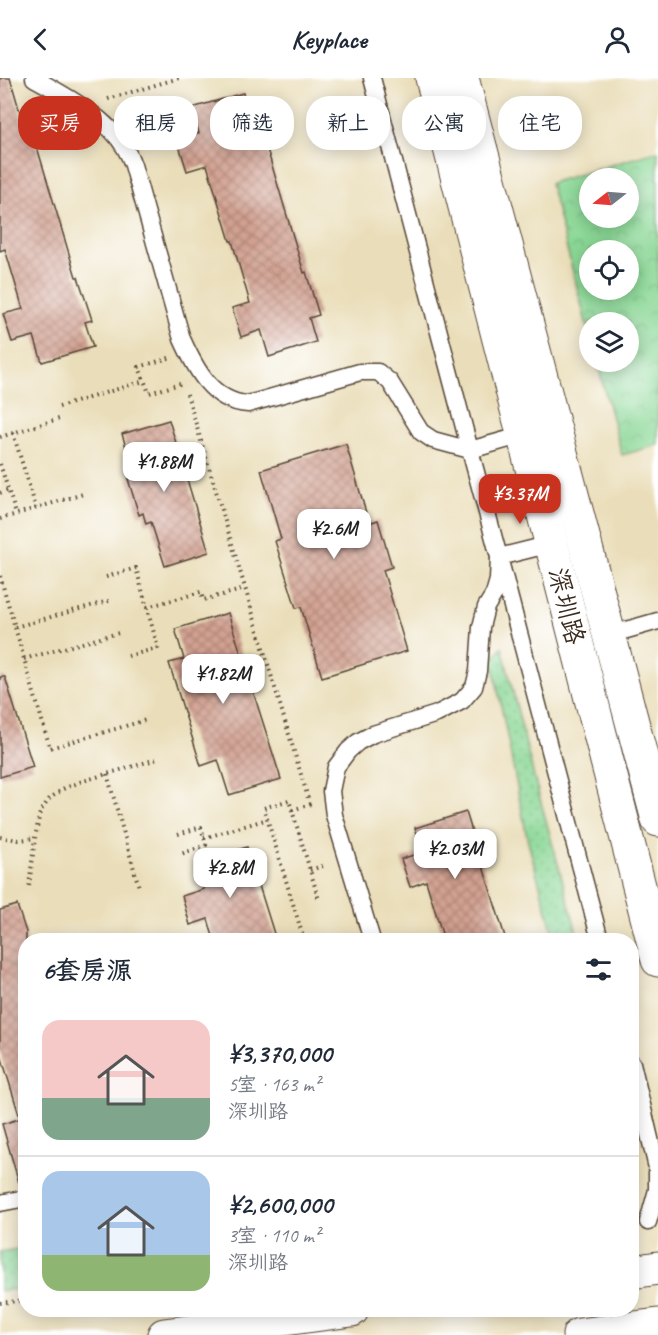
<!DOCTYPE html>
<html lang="zh">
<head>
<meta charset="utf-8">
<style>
	:root { --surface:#fff; --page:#f6f6f7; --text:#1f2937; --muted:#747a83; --line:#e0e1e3; --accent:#c8321e }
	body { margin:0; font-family:Caveat,"LXGW WenKai TC",sans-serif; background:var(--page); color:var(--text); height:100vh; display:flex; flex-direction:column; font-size:22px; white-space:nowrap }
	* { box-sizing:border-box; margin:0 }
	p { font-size:20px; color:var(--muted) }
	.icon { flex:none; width:33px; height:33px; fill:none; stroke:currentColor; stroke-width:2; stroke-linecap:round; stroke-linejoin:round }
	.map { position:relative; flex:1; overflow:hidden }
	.drawer { position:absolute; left:18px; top:855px; width:621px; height:384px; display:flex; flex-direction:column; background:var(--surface); border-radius:24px; box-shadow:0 3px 15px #0003 }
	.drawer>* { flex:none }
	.hud { position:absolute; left:18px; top:18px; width:622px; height:54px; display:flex; gap:12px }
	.needle { width:39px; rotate:253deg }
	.buttons { position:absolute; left:579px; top:90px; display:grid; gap:12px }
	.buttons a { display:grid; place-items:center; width:60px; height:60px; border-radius:50%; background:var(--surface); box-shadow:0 3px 15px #0003; font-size:30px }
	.price { position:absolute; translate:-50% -51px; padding:0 14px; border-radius:12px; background:#fff; color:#222; font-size:20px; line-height:39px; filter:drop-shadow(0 2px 3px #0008) }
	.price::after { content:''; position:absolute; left:50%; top:36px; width:18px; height:14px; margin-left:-9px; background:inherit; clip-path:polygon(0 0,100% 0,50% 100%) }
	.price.on { background:var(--accent); color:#fff }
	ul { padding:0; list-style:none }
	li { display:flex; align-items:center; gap:18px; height:150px; padding:0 24px }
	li+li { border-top:2px solid var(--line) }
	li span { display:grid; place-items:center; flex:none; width:168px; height:120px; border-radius:18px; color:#555 }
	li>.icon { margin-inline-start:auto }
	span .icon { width:72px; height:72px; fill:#fffc; stroke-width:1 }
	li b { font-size:26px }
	h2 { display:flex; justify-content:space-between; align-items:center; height:72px; padding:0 24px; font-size:26px }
	.tag { padding:0 21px; border-radius:24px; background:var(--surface); box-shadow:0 3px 15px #0003; font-size:21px; line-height:54px }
	.tag.on { background:var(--accent); color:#fff }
	header { display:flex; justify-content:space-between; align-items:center; height:78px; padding:0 24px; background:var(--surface); font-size:27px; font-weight:800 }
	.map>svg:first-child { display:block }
	.grass { fill:url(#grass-dots); stroke:#62805a; stroke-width:1.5 }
	.park { fill:url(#park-crowns); stroke:#62805a; stroke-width:1.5; fill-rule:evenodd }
	.building { fill:url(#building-cross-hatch) }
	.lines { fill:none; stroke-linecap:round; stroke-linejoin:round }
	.lane-casing { stroke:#554535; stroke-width:19 }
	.secondary-casing { stroke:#554535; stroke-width:35 }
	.primary-casing { stroke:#554535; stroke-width:35 }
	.path { stroke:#554535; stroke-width:4; stroke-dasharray:1.5 4.5; stroke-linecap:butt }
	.lane { stroke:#fff; stroke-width:16 }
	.secondary { stroke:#fff; stroke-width:33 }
	.primary { stroke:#fff; stroke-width:33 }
	.labels { text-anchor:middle; stroke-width:4.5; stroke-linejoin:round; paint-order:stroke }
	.street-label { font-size:26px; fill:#3b2a1e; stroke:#fff }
</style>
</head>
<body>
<header><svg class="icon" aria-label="back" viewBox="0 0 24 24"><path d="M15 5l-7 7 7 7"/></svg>Keyplace<svg class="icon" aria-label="person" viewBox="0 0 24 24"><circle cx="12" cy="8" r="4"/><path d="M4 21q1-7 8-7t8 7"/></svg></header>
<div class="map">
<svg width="658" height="1257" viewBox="0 0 658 1257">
	<defs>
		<pattern id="grass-dots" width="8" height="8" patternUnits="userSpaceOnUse" patternTransform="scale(1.5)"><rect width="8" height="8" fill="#8ad795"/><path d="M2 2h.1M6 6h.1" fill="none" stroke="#78b980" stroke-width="1.8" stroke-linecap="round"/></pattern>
		<pattern id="park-crowns" width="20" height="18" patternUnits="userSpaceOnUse" patternTransform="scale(1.5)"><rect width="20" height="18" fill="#8ad795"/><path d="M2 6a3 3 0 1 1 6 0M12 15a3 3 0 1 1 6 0" fill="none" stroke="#78b980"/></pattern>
		<pattern id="building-cross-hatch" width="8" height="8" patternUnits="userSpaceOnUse" patternTransform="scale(1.5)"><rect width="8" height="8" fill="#d2a191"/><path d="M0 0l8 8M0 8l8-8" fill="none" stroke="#ac8376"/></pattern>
	</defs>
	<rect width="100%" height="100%" fill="#fff"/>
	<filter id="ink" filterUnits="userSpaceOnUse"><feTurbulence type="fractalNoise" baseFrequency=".0167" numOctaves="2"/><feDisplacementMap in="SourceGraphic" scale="12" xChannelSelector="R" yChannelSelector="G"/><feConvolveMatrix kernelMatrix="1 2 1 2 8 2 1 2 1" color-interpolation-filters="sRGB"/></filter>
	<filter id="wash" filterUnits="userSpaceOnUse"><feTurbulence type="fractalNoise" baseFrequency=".008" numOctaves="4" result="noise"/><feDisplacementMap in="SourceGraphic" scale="24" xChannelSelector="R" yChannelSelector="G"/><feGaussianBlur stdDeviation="1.35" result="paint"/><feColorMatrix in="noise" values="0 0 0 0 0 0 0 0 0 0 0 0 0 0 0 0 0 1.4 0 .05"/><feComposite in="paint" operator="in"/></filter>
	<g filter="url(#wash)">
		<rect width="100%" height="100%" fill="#eadeba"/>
		<!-- grass -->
		<g class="grass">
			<path d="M502,569L534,699L579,862H555L528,764L492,582Z"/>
			<path d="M632,1055L636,1086L632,1108Z"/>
			<path d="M25,1170V1210L0,1213V1174Z"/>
		</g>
		<!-- park -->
		<path class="park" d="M658,73V367L622,377L597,284H628V244H590L589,256L550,105ZM590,100H628V140H590ZM590,172H628V212H590Z"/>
		<g id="blocks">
			<!-- building -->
			<g class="building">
				<path d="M0,0H10L22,41L28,39L76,199H78L92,242L85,244L93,269L42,284L34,258L12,264L3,236L23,231L5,171L0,173Z"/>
				<path d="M243,15L249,36L256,34L304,195L306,194L319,237L309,240L316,264L269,279L261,252L241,259L232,230L250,225L232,163H230L207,87L187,93L177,61L199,55L192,30Z"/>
				<path d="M169,342L209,474L165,488L151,444L146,446L143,435L139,437L128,401L135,399L122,356Z"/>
				<path d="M346,366L369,445L378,442L392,489L383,492L407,573L322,599L301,529L296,530L275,463L281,461L261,392Z"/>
				<path d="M228,535L281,701L229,717L218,682L201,688L169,585L184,581L175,551Z"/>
				<path d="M0,599H5L33,689L0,699Z"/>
				<path d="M466,734L506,862H444L426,803L410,809L401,781L423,774L415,750Z"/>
				<path d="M247,769L276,862H214L208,841L190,847L182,818L204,811L196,785Z"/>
				<path d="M17,827L26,854V1104L19,1105L2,1046L22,1040H20L0,974V832Z"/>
			</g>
		</g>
	</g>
	<g filter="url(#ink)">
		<use href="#blocks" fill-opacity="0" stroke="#554535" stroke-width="1.5"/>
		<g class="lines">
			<!-- lane casing -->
			<g class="lane-casing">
				<g id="lane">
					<path d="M34,0C64,17 107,39 125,70C128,75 131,81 133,87L182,261C195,290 212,324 248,326L360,294H378L390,304L421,354L433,362L470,372L499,479L498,502L494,516L486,529L481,549L478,593L474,609L462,623L437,636L373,656L358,664L348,673L336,689L331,713L334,737L372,862"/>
					<path d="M372,0L470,372L523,357"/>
					<path d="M551,466L499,479L600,862"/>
					<path d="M609,557L658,543"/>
					<path d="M632,985L657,1090V1112L648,1144"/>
					<path d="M0,1125L26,1120"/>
				</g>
			</g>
			<!-- secondary casing -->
			<g class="secondary-casing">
				<g id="secondary">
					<path d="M432,0L658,882"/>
					<path d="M462,0L658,742"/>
				</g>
			</g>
			<!-- primary casing -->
			<g class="primary-casing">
				<g id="primary">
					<path d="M632,1194L658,1190"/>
					<path d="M164,1257L352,1232"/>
					<path d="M579,1257L658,1247"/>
				</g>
			</g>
			<!-- path -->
			<g class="path">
				<path d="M108,21L179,0"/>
				<path d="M169,280L139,289L149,315L180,306"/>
				<path d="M187,316L308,720"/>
				<path d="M59,329L144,303"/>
				<path d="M13,355L36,430"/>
				<path d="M0,359L62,340"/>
				<path d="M0,386L16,436"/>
				<path d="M0,415L8,412"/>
				<path d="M0,441L83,416"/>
				<path d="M0,498L50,670L146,642"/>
				<path d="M106,499L136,490L158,570L128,578"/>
				<path d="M147,529L201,514L203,522L245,511"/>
				<path d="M15,549L112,522"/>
				<path d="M24,581L122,554"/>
				<path d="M107,696L139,809"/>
				<path d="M292,732L311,726"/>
				<path d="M178,756L201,749L206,767L181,776"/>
				<path d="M0,759L19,762L35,760"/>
				<path d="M204,760L268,741"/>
				<path d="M310,792L326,787"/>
				<path d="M29,808L35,760L40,734L50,720L63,711L80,704L157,681"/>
				<path d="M304,862L264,730L289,722L319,822"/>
				<path d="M0,1225L26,1222"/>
			</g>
			<!-- lane -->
			<use href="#lane" class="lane"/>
			<!-- secondary -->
			<use href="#secondary" class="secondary"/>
			<!-- primary -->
			<use href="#primary" class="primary"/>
		</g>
	</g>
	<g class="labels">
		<!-- street labels -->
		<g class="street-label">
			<text transform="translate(567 528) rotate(76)" y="9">深圳路</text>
		</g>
	</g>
</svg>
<div class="buttons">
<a><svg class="needle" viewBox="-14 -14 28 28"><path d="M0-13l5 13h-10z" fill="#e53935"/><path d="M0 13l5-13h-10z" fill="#747a83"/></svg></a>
<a><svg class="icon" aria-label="locate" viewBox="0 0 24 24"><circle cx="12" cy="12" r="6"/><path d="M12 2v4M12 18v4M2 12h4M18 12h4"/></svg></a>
<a><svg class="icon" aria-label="layers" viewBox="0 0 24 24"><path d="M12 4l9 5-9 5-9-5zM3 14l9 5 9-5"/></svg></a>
</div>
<b class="price" style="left:164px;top:415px">¥1.88M</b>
<b class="price on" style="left:520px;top:447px">¥3.37M</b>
<b class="price" style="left:334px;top:482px">¥2.6M</b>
<b class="price" style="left:223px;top:627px">¥1.82M</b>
<b class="price" style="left:455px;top:802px">¥2.03M</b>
<b class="price" style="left:230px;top:821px">¥2.8M</b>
<div class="hud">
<a class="tag on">买房</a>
<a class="tag">租房</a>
<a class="tag">筛选</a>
<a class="tag">新上</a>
<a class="tag">公寓</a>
<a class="tag">住宅</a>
</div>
<section class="drawer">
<h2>6套房源<svg class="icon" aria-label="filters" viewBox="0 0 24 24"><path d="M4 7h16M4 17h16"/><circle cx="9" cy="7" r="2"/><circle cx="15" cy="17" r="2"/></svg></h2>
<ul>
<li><span style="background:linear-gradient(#f6c9c9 65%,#7fa58c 0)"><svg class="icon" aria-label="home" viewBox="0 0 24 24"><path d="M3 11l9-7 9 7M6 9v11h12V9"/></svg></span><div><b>¥3,370,000</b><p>5室 · 163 m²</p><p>深圳路</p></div></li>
<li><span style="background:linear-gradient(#a9c7e8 70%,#8fb573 0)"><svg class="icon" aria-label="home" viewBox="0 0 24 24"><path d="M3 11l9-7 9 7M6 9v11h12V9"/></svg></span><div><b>¥2,600,000</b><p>3室 · 110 m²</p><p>深圳路</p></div></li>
</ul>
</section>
</div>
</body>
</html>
